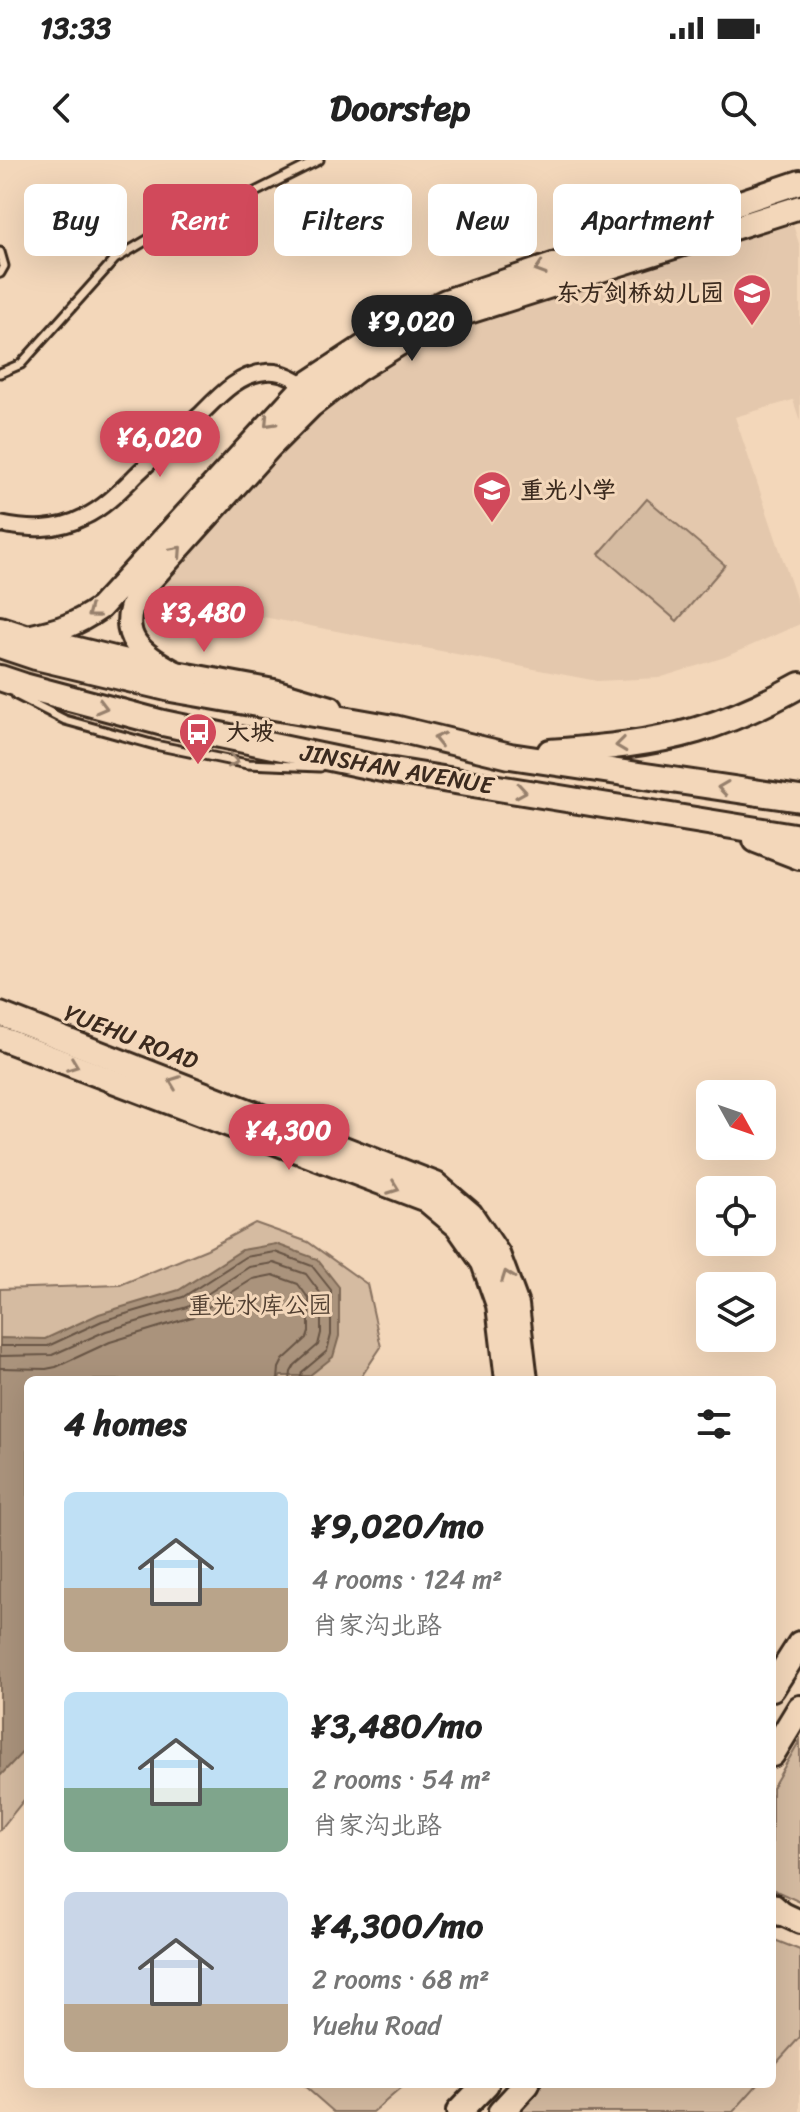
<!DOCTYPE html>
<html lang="en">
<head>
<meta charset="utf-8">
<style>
	:root { --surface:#fff; --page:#f6f6f6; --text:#222; --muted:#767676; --accent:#d1495b }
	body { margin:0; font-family:Sriracha,"LXGW WenKai TC",sans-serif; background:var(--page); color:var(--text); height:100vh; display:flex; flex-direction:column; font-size:30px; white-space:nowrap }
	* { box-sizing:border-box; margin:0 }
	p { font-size:26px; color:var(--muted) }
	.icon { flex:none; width:44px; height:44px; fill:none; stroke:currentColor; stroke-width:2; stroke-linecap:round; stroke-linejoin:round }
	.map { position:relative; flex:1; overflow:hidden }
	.details { position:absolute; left:24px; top:1216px; width:752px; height:712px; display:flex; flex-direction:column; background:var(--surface); border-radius:12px; box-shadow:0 8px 32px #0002 }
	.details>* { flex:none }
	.hud { position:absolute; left:24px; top:24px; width:752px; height:72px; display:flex; gap:16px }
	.needle { width:52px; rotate:130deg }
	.tools { position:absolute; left:696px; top:920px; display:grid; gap:16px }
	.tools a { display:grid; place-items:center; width:80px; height:80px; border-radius:12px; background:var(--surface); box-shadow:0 8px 32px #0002; font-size:40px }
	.price { position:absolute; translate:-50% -68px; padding:0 18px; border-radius:28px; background:var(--accent); color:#fff; font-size:26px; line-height:52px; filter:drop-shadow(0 2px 4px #0008) }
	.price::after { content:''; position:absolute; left:50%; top:48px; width:24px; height:18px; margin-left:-12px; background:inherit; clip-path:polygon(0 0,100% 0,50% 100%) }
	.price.selected { background:#222; color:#fff }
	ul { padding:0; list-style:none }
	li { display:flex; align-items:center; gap:24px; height:200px; padding:0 40px }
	li span { display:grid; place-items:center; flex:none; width:224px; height:160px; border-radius:12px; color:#555 }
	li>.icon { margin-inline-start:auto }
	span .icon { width:96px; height:96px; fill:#fffc; stroke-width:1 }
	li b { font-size:34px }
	h2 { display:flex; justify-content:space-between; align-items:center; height:96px; padding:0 40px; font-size:34px }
	.pill { padding:0 28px; border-radius:12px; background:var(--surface); box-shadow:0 8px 32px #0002; font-size:28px; line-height:72px }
	.pill.selected { background:var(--accent); color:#fff }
	.status { display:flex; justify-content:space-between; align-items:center; height:56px; padding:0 40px; background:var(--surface); direction:ltr }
	.status svg { height:22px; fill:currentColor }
	header { display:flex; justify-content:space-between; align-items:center; height:104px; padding:0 40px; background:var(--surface); font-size:36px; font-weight:700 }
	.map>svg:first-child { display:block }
	.built { fill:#e4c8ad }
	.green { fill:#d5bba1; stroke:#887260; stroke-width:2 }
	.water { fill:#aa937c; stroke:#7e6956; stroke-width:2 }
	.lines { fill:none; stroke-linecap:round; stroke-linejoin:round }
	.shore { stroke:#675444; stroke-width:2 }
	.service-casing { stroke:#3b2a1e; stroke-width:13 }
	.minor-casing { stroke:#3b2a1e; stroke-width:20 }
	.secondary-casing { stroke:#3b2a1e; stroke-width:28 }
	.primary-casing { stroke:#3b2a1e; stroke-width:30 }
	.trunk-casing { stroke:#3b2a1e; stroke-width:30 }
	.service { stroke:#f3d7ba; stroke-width:7 }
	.minor { stroke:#f3d7ba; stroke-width:14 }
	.secondary { stroke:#f3d7ba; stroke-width:22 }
	.primary { stroke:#f3d7ba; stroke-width:24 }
	.trunk { stroke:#f3d7ba; stroke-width:24 }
	.oneway { stroke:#97806c }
	.labels { text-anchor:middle; stroke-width:6; stroke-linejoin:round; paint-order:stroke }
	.poi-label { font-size:24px; font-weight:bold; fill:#3b2a1e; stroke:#f3d7ba; text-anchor:start }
	.street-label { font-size:24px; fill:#3b2a1e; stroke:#f3d7ba }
	.park-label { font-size:24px; fill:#524032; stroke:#f3d7ba }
</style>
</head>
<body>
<div class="status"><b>13:33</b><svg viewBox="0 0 49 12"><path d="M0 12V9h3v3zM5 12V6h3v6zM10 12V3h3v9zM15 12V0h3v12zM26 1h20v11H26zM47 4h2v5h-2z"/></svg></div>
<header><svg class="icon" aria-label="back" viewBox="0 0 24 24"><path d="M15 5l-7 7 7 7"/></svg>Doorstep<svg class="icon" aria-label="search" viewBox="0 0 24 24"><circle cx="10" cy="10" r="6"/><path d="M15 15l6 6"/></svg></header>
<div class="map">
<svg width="800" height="1952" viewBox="0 0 800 1952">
	<rect width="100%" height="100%" fill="#f3d7ba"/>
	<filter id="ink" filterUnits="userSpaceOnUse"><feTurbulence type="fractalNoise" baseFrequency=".0125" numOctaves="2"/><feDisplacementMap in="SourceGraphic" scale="16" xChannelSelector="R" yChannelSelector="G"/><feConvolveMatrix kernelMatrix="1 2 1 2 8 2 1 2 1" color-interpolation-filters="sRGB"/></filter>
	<g filter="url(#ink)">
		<!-- built -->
		<g class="built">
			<path d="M791,58L800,87V261L793,240L735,257L800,450V464L725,497L659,518L597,521L148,435L277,293L318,255L362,220L411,189L456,167Z"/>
			<path d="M800,1877V1952H733L758,1924H772V1908Z"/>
		</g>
		<!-- green -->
		<g class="green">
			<path d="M647,339L725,405L677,461L599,394Z"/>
			<path d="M255,1063L308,1082L367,1124L381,1187L359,1220H28V1639L24,1640L0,1670V1129L120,1125L207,1089Z"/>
			<path d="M800,1580V1742L772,1729V1628Z"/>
			<path d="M772,1779L800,1790V1877L772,1908Z"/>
			<path d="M302,1924H406L373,1952H334Z"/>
			<path d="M537,1924H758L733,1952H510Z"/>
		</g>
		<!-- water -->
		<path class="water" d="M276,1084L317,1099L339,1127V1176L333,1197L309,1216H281L278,1220H28V1586L0,1616V1178L45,1179L99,1154L179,1130L242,1090Z"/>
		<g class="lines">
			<!-- shore -->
			<g class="shore">
				<path d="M0,1186H48L102,1161L183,1137L245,1097L275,1092L312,1106L331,1130V1175L327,1191L302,1212L300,1220"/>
				<path d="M0,1196L52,1195L106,1171L187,1147L249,1107L274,1103L306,1114L321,1134V1173L318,1185L295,1205L291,1212L290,1220"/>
				<path d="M0,1208L46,1209L56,1207L110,1182L192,1157L253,1119L273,1115L298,1124L309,1139V1172L307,1178L283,1200L279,1208L278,1220"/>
			</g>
			<!-- service casing -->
			<g class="service-casing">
				<g id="service">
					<path d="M0,92L4,106L0,113"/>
					<path d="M0,213L21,204L115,99L164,70L185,65L223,48L319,0"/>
					<path d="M16,535L65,560L155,585L247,604L320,607"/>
				</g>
			</g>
			<!-- minor casing -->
			<g class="minor-casing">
				<path id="minor" d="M0,364C29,370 57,371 84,357C104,348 121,330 137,314C158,294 179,274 200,255C218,237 238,214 266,212C282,210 298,220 311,229"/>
			</g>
			<!-- secondary casing -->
			<g class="secondary-casing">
				<g id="secondary">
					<path d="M0,468L28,477L176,513L274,531L331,548"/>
					<path d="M28,477C59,470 74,466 100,448L305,225L398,164L446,141L800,22"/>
					<path d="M176,513C142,495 115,476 137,435L270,287L311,246L356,211L407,179L453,157L800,47"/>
					<path d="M0,854L436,1024L471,1054L498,1094L517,1145L526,1220"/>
					<path d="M0,878L426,1040L457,1066L483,1103L498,1145L507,1220"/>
					<path d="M772,1749L800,1762"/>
				</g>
			</g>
			<!-- primary casing -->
			<g class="primary-casing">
				<g id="primary">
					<path d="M772,1528L800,1484"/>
					<path d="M772,1594L800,1548"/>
					<path d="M772,1746L780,1753"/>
					<path d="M459,1952L486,1924"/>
					<path d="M501,1952L527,1924"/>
				</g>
			</g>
			<!-- trunk casing -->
			<g class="trunk-casing">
				<g id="trunk">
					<path d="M0,485L36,497L171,529L394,568L510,596L800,639"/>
					<path d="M0,518L24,526L163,563L387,610L800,677"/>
					<path d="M550,592C599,588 650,584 697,570C733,559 768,543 800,525"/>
					<path d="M756,680L800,697"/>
				</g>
			</g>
			<!-- service -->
			<use href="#service" class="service"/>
			<!-- minor -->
			<use href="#minor" class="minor"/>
			<!-- secondary -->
			<use href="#secondary" class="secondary"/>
			<!-- primary -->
			<use href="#primary" class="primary"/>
			<!-- trunk -->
			<use href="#trunk" class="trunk"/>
		</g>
		<!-- one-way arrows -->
		<defs><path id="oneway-chevron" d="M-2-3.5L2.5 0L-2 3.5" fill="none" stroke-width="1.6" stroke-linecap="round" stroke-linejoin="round" transform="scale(2)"/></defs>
		<g class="oneway">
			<use href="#oneway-chevron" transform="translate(540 109) rotate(162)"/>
			<use href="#oneway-chevron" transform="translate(269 262) rotate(133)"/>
			<use href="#oneway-chevron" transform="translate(177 391) rotate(-48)"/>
			<use href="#oneway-chevron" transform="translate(92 453) rotate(143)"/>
			<use href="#oneway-chevron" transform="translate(102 547) rotate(15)"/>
			<use href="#oneway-chevron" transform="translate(439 579) rotate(-167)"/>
			<use href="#oneway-chevron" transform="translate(621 585) rotate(173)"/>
			<use href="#oneway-chevron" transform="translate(233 601) rotate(11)"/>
			<use href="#oneway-chevron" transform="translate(723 628) rotate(-172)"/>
			<use href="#oneway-chevron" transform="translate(521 631) rotate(9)"/>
			<use href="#oneway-chevron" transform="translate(73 905) rotate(21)"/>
			<use href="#oneway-chevron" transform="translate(174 922) rotate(-159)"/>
			<use href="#oneway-chevron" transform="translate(394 1028) rotate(21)"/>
			<use href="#oneway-chevron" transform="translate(507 1116) rotate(-110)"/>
		</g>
	</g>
	<!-- icons -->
	<defs>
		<g id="school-pin" transform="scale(2)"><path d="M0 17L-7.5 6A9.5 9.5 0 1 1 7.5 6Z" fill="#d1495b" stroke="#f3d7ba"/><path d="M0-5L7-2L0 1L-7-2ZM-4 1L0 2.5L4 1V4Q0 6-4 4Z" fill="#fff"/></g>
		<g id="bus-pin" transform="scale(2)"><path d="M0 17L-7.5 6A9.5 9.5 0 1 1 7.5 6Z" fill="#d1495b" stroke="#f3d7ba"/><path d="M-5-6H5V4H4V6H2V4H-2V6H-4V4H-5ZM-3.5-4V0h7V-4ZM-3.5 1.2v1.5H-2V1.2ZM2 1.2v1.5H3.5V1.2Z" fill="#fff"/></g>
	</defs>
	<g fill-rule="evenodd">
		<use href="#school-pin" x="752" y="133"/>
		<use href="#school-pin" x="492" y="330"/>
		<use href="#bus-pin" x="198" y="572"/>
	</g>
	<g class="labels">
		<!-- poi labels -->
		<g class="poi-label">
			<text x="724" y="141" text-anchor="end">东方剑桥幼儿园</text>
			<text x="520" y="338">重光小学</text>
			<text x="226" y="580">大坡</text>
		</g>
		<!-- street labels -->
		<g class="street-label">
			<text transform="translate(397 609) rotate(10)" y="8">JINSHAN AVENUE</text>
			<text transform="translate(131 877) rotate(21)" y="8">YUEHU ROAD</text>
		</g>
		<!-- park labels -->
		<g class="park-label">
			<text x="260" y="1153">重光水库公园</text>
		</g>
	</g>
</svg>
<div class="tools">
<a><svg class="needle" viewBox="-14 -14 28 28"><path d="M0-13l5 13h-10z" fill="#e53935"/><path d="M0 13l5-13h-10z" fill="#767676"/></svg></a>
<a><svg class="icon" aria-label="locate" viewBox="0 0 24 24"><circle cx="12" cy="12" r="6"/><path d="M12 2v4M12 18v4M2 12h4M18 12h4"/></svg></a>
<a><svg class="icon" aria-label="layers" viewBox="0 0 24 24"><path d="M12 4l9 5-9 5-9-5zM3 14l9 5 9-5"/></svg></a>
</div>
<b class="price selected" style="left:412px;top:203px">¥9,020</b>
<b class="price" style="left:160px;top:319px">¥6,020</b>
<b class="price" style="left:204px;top:494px">¥3,480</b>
<b class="price" style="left:289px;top:1012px">¥4,300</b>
<div class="hud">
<a class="pill">Buy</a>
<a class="pill selected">Rent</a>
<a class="pill">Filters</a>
<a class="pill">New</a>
<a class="pill">Apartment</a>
</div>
<section class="details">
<h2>4 homes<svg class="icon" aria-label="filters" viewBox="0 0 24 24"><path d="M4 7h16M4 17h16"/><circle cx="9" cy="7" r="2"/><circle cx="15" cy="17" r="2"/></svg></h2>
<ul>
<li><span style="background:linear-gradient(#bfe0f5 60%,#b9a48a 0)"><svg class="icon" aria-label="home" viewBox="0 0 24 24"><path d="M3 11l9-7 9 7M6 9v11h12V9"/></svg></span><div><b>¥9,020/mo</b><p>4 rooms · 124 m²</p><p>肖家沟北路</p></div></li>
<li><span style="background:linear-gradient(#bfe0f5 60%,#7fa58c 0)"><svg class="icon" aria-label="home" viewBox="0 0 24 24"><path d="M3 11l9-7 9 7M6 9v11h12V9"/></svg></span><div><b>¥3,480/mo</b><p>2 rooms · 54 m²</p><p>肖家沟北路</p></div></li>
<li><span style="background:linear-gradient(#c9d6e8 70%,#b9a48a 0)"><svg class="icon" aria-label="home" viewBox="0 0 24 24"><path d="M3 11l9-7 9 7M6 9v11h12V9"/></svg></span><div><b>¥4,300/mo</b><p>2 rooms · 68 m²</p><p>Yuehu Road</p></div></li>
</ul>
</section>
</div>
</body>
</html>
